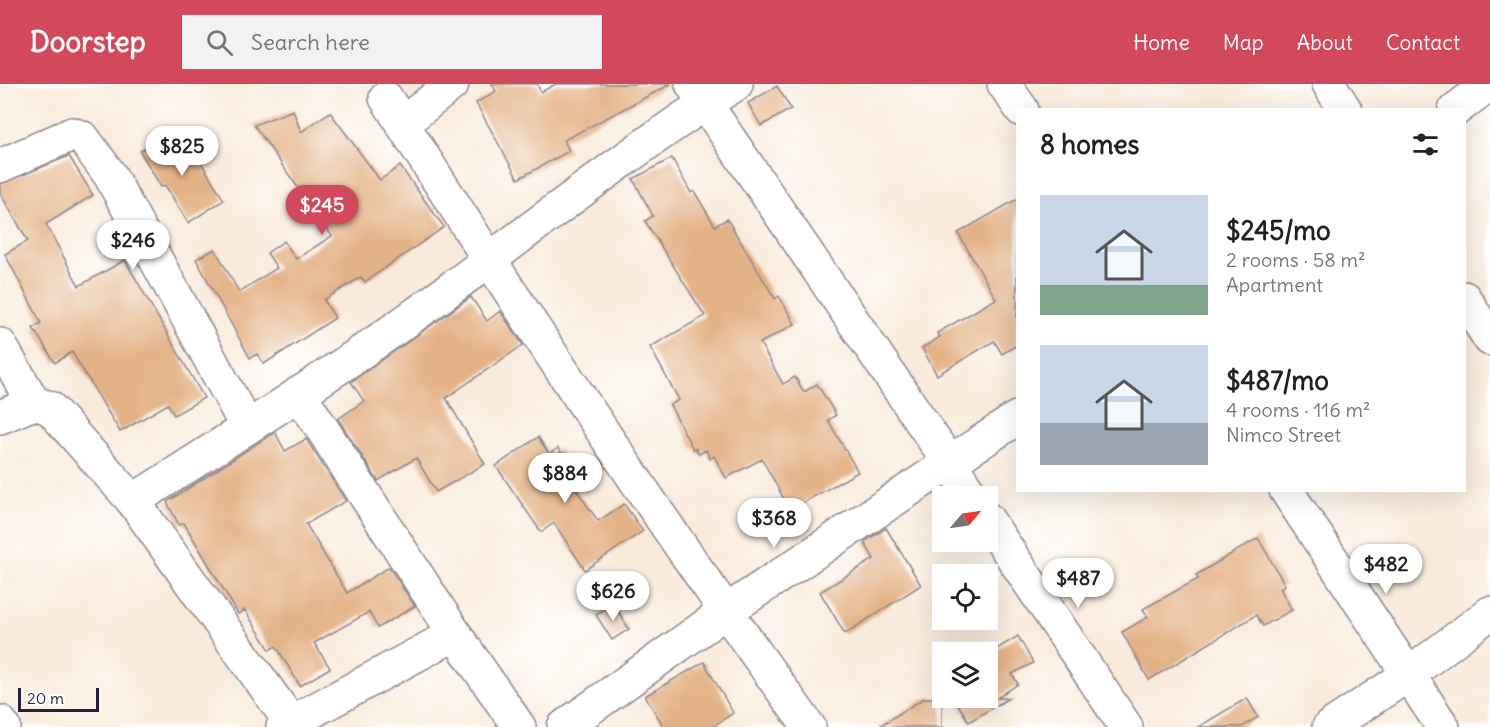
<!DOCTYPE html>
<html lang="en">
<head>
<meta charset="utf-8">
<style>
	:root { --surface:#fff; --page:#f2f2f2; --text:#202124; --muted:#757577; --accent:#d1495b }
	body { margin:0; font-family:Delius,sans-serif; background:var(--page); color:var(--text); height:100vh; display:flex; flex-direction:column; font-size:22px; white-space:nowrap }
	* { box-sizing:border-box; margin:0 }
	p { font-size:20px; color:var(--muted) }
	.icon { flex:none; width:33px; height:33px; fill:none; stroke:currentColor; stroke-width:2; stroke-linecap:round; stroke-linejoin:round }
	.map { position:relative; flex:1; overflow:hidden }
	.panel { position:absolute; left:1016px; top:24px; width:450px; height:384px; display:flex; flex-direction:column; background:var(--surface); border-radius:0px; box-shadow:0 6px 24px #0002 }
	.panel>* { flex:none }
	.needle { width:39px; rotate:61deg }
	.fabs { position:absolute; left:932px; top:402px; display:grid; gap:12px }
	.fabs a { display:grid; place-items:center; width:66px; height:66px; border-radius:0px; background:var(--surface); box-shadow:0 6px 24px #0002; font-size:30px }
	.scale { position:absolute; left:18px; bottom:15px; width:81px; box-sizing:border-box; padding-left:6px; border:3px solid #22223b; border-top:0; font-size:16px; line-height:21px; white-space:nowrap; color:#22223b; -webkit-text-stroke:4px #fff; paint-order:stroke }
	.price { position:absolute; translate:-50% -51px; padding:0 14px; border-radius:21px; background:#fff; color:#222; font-size:20px; line-height:39px; filter:drop-shadow(0 2px 3px #0008) }
	.price::after { content:''; position:absolute; left:50%; top:36px; width:18px; height:14px; margin-left:-9px; background:inherit; clip-path:polygon(0 0,100% 0,50% 100%) }
	.price.selected { background:var(--accent); color:#fff }
	ul { padding:0; list-style:none }
	li { display:flex; align-items:center; gap:18px; height:150px; padding:0 24px }
	li span { display:grid; place-items:center; flex:none; width:168px; height:120px; border-radius:0px; color:#555 }
	li>.icon { margin-inline-start:auto }
	span .icon { width:72px; height:72px; fill:#fffc; stroke-width:1 }
	li b { font-size:26px }
	h2 { display:flex; justify-content:space-between; align-items:center; height:72px; padding:0 24px; font-size:26px }
	header { display:flex; align-items:center; gap:36px; box-sizing:border-box; height:84px; padding:0 30px; background:var(--accent); color:#fff }
	header strong { font-size:28px }
	nav { display:flex; gap:33px; margin-inline-start:auto; font-size:21px }
	.search { width:420px; height:54px; background:var(--page); display:flex; align-items:center; gap:15px; box-sizing:border-box; padding:0 21px; border-radius:0px; color:var(--muted); font-size:22px }
	.map>svg:first-child { display:block }
	.building { fill:#e4b287 }
	.lines { fill:none; stroke-linecap:round; stroke-linejoin:round }
	.minor-casing { stroke:#8e868c; stroke-width:36 }
	.minor { stroke:#fff; stroke-width:33 }
</style>
</head>
<body>
<header>
<strong>Doorstep</strong>
<div class="search"><svg class="icon" aria-label="search" viewBox="0 0 24 24"><circle cx="10" cy="10" r="6"/><path d="M15 15l6 6"/></svg>Search here</div>
<nav><a>Home</a><a>Map</a><a>About</a><a>Contact</a></nav>
</header>
<div class="map">
<svg width="1490" height="643" viewBox="0 0 1490 643">
	<rect width="100%" height="100%" fill="#fff"/>
	<filter id="ink" filterUnits="userSpaceOnUse"><feTurbulence type="fractalNoise" baseFrequency=".0167" numOctaves="2"/><feDisplacementMap in="SourceGraphic" scale="12" xChannelSelector="R" yChannelSelector="G"/><feConvolveMatrix kernelMatrix="1 2 1 2 8 2 1 2 1" color-interpolation-filters="sRGB"/></filter>
	<filter id="wash" filterUnits="userSpaceOnUse"><feTurbulence type="fractalNoise" baseFrequency=".008" numOctaves="4" result="noise"/><feDisplacementMap in="SourceGraphic" scale="24" xChannelSelector="R" yChannelSelector="G"/><feGaussianBlur stdDeviation="1.35" result="paint"/><feColorMatrix in="noise" values="0 0 0 0 0 0 0 0 0 0 0 0 0 0 0 0 0 1.4 0 .05"/><feComposite in="paint" operator="in"/></filter>
	<g filter="url(#wash)">
		<rect width="100%" height="100%" fill="#f9ebdc"/>
		<g id="blocks">
			<!-- building -->
			<g class="building">
				<path d="M492,0H537L541,8L556,0H671L564,56L569,67L518,95L476,19L496,7Z"/>
				<path d="M777,2L791,25L761,42L748,19Z"/>
				<path d="M293,26L301,48L330,28L380,96L400,82L444,143L365,198L361,193L324,216L335,234L264,280L257,270L250,274L196,175L215,165L239,208L277,184L267,169L284,157L296,175L332,152L254,41Z"/>
				<path d="M174,47L189,73L196,70L224,116L188,139L165,101L161,103L140,67Z"/>
				<path d="M69,72L93,111L46,140L79,202L125,176L204,314L174,331L168,320L120,348L72,268L55,279L33,244L41,239L5,170L28,157L0,109V100Z"/>
				<path d="M672,74L691,109L694,107L715,142L727,135L775,215L779,212L795,240L760,259L783,300L795,293L804,308L817,300L836,331L828,336L858,388L790,426L762,375L726,394L714,372L710,375L706,366L699,370L695,364L693,365L670,321L679,316L650,263L705,232L645,137L653,132L633,95Z"/>
				<path d="M1017,115V261L1002,270L994,257L937,291L922,264L940,253L937,249L996,215L958,149Z"/>
				<path d="M471,213L487,237L500,227L523,261L446,314L485,380L436,408L416,374L378,397L338,335L364,317L351,298Z"/>
				<path d="M275,348L285,367L306,355L346,417L306,440L347,509L389,483L415,522L378,544L369,528L314,559L330,584L300,602L276,562L270,566L245,526L238,530L184,439L179,441L167,418Z"/>
				<path d="M538,353L549,370L558,364L571,383L564,388L598,437L624,420L643,447L585,486L554,439L541,448L496,382Z"/>
				<path d="M886,444L921,501L845,550L820,508L874,475L864,458Z"/>
				<path d="M1258,454L1285,501L1280,504L1292,526L1263,542L1256,531L1149,596L1122,548L1148,533L1143,525L1198,495L1196,491Z"/>
				<path d="M613,519L629,545L612,556L596,531Z"/>
				<path d="M1018,552L1033,579L1012,590L1018,600L997,614H1009L969,638L954,614H987V571Z"/>
				<path d="M704,578L733,629L712,643H664L645,612Z"/>
				<path d="M924,614H942V643H878Z"/>
				<path d="M1247,614L1258,633L1242,643H1198Z"/>
			</g>
		</g>
	</g>
	<g filter="url(#ink)">
		<use href="#blocks" fill-opacity="0" stroke="#8e868c" stroke-width="1.5"/>
		<g class="lines">
			<!-- minor casing -->
			<g class="minor-casing">
				<g id="minor">
					<path d="M692,0L972,412"/>
					<path d="M1004,0L1022,26"/>
					<path d="M1329,0L1345,26"/>
					<path d="M386,14C521,228 660,439 809,643"/>
					<path d="M1455,26L1489,0"/>
					<path d="M402,40L452,0"/>
					<path d="M0,82L72,50L83,54L110,91L247,343"/>
					<path d="M1464,214L1490,255"/>
					<path d="M0,261L34,319"/>
					<path d="M299,309L455,550L519,643"/>
					<path d="M0,333L34,319L50,324L133,417L294,643"/>
					<path d="M1286,406L1443,643"/>
					<path d="M133,417C238,349 345,283 446,208C541,138 635,63 736,0"/>
					<path d="M987,435L1126,643"/>
					<path d="M0,638L4,643"/>
					<path d="M283,643L455,550"/>
					<path d="M564,643L725,528L1017,334"/>
					<path d="M1329,643L1408,591L1490,529"/>
				</g>
			</g>
			<!-- minor -->
			<use href="#minor" class="minor"/>
		</g>
	</g>
</svg>
<div class="fabs">
<a><svg class="needle" viewBox="-14 -14 28 28"><path d="M0-13l5 13h-10z" fill="#e53935"/><path d="M0 13l5-13h-10z" fill="#757577"/></svg></a>
<a><svg class="icon" aria-label="locate" viewBox="0 0 24 24"><circle cx="12" cy="12" r="6"/><path d="M12 2v4M12 18v4M2 12h4M18 12h4"/></svg></a>
<a><svg class="icon" aria-label="layers" viewBox="0 0 24 24"><path d="M12 4l9 5-9 5-9-5zM3 14l9 5 9-5"/></svg></a>
</div>
<div class="scale">20 m</div>
<b class="price" style="left:182px;top:93px">$825</b>
<b class="price selected" style="left:322px;top:152px">$245</b>
<b class="price" style="left:133px;top:187px">$246</b>
<b class="price" style="left:565px;top:420px">$884</b>
<b class="price" style="left:774px;top:465px">$368</b>
<b class="price" style="left:1386px;top:511px">$482</b>
<b class="price" style="left:1078px;top:525px">$487</b>
<b class="price" style="left:613px;top:538px">$626</b>
<section class="panel">
<h2>8 homes<svg class="icon" aria-label="filters" viewBox="0 0 24 24"><path d="M4 7h16M4 17h16"/><circle cx="9" cy="7" r="2"/><circle cx="15" cy="17" r="2"/></svg></h2>
<ul>
<li><span style="background:linear-gradient(#c9d6e8 75%,#7fa58c 0)"><svg class="icon" aria-label="home" viewBox="0 0 24 24"><path d="M3 11l9-7 9 7M6 9v11h12V9"/></svg></span><div><b>$245/mo</b><p>2 rooms · 58 m²</p><p>Apartment</p></div></li>
<li><span style="background:linear-gradient(#c9d6e8 65%,#9aa5b1 0)"><svg class="icon" aria-label="home" viewBox="0 0 24 24"><path d="M3 11l9-7 9 7M6 9v11h12V9"/></svg></span><div><b>$487/mo</b><p>4 rooms · 116 m²</p><p>Nimco Street</p></div></li>
</ul>
</section>
</div>
</body>
</html>
